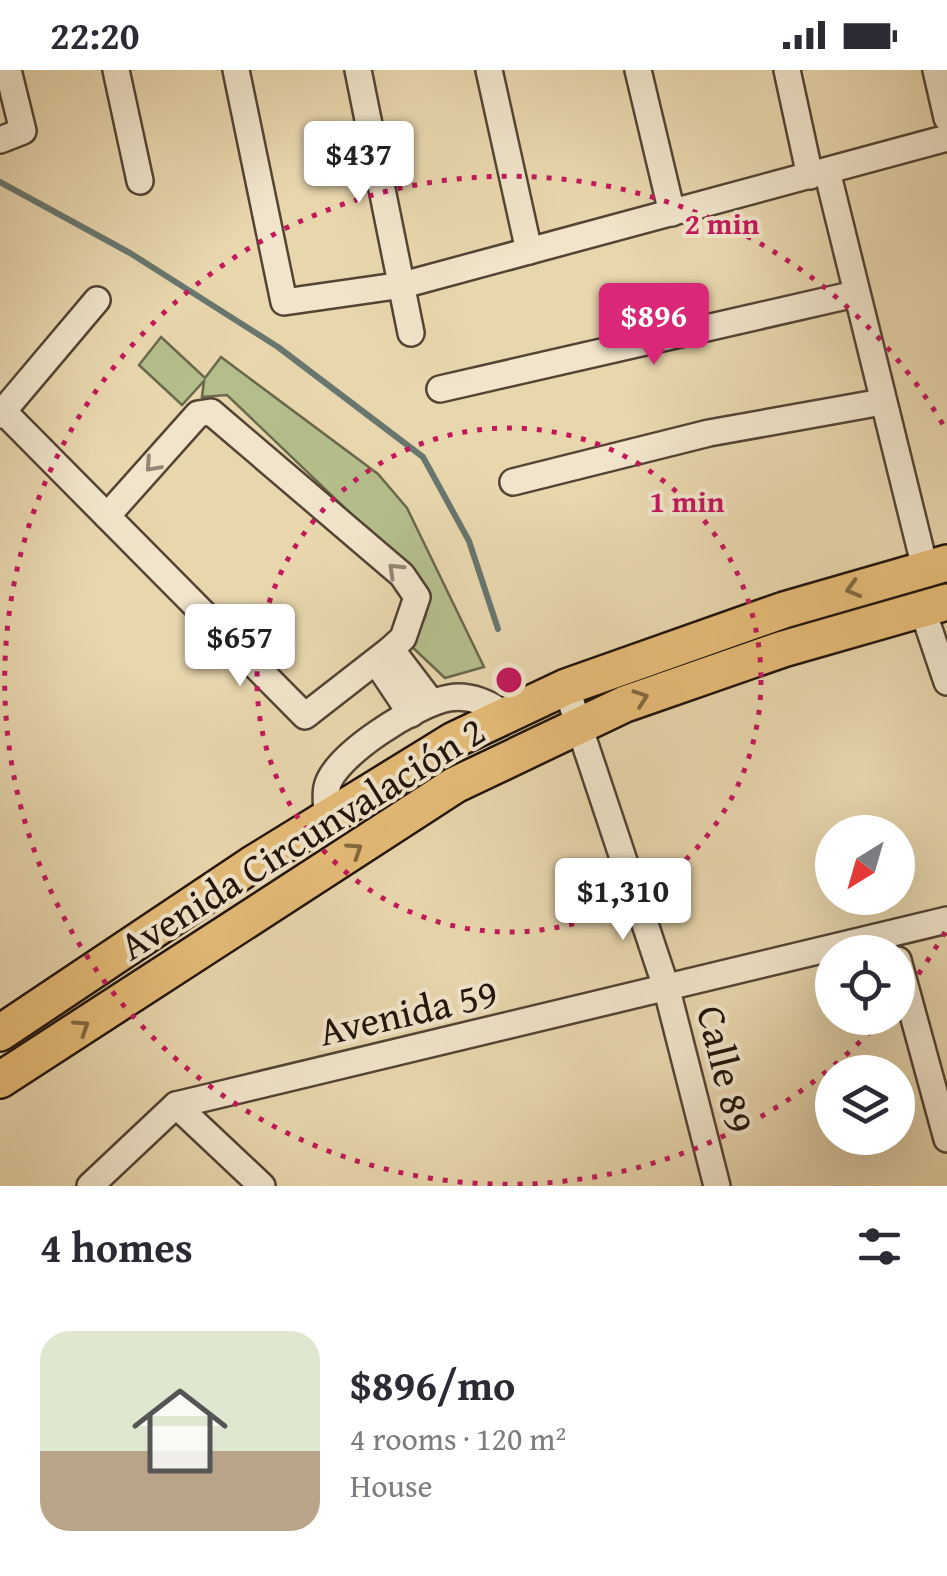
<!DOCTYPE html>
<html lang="en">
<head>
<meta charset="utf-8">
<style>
	:root { --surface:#fff; --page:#f7f7f7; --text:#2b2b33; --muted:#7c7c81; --accent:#db2777 }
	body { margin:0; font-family:"Gentium Book Plus",serif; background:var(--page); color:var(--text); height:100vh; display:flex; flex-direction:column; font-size:38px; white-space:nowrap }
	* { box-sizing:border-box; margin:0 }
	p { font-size:32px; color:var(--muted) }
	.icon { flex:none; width:55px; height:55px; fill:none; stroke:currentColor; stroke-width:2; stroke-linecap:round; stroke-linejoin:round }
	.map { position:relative; height:1116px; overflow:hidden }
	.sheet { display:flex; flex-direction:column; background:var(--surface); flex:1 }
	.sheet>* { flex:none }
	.needle { width:65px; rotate:217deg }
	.tools { position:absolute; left:815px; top:745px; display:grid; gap:20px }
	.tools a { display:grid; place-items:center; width:100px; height:100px; border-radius:50%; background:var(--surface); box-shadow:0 10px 40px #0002; font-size:50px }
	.price { position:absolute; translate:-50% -85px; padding:0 22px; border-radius:10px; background:#fff; color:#222; font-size:32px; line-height:65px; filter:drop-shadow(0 2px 5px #0008) }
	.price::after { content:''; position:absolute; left:50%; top:60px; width:30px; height:22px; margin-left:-15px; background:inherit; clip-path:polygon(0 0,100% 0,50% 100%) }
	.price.active { background:var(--accent); color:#fff }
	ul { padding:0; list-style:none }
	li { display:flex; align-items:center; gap:30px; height:250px; padding:0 40px }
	li span { display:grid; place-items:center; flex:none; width:280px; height:200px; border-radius:30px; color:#555 }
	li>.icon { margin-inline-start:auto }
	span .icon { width:120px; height:120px; fill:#fffc; stroke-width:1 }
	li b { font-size:42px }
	h2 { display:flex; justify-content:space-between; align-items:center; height:120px; padding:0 40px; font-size:42px }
	.status { display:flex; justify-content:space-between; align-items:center; height:70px; padding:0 50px; background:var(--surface); direction:ltr }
	.status svg { height:28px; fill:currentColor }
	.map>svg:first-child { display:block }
	.green { fill:#b4be8b; stroke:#6a694b; stroke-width:2.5 }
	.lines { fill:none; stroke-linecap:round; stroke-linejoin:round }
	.stream { stroke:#68766e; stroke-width:6 }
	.minor-casing { stroke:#534434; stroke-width:30 }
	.highway-casing { stroke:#21140b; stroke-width:40 }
	.minor { stroke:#f0e4ca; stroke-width:25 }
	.highway { stroke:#e4bb76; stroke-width:35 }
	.oneway { stroke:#938674 }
	.oneway2 { stroke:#826840 }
	.ring { fill:none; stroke:#c2185b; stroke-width:5; stroke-dasharray:5 10 }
	.labels { text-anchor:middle; stroke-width:8; stroke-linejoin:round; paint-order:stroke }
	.street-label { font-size:40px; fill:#21140b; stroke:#f0e4ca }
	.centre { fill:#c2185b; stroke:#f0e4ca; stroke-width:5 }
	.ring-label { font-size:30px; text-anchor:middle; font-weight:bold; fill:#c2185b; stroke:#f0e4ca; stroke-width:8; stroke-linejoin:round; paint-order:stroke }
</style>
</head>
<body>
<div class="status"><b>22:20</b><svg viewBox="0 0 49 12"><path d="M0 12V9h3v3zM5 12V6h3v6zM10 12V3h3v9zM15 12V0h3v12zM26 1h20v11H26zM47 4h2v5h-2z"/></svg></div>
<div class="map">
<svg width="947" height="1116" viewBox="0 0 947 1116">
	<rect width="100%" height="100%" fill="#e8d6ad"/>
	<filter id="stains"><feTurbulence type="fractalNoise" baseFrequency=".002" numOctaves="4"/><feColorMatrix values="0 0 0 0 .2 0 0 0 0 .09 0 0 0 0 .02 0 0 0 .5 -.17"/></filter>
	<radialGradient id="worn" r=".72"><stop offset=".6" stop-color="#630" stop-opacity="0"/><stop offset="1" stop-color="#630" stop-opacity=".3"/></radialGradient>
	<!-- green -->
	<path class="green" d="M161,267L205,308L221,287L378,404L407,438L484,597L445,608L410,575L426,545L420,510L227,325L202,327L204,311L182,335L139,295Z"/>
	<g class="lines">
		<!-- stream -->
		<path class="stream" d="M0,112L130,183L278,277L423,387L469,471L498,559"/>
		<!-- minor casing -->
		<g class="minor-casing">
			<g id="minor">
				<path d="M116,0L140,111"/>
				<path d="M236,0L284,232L403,215L947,68"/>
				<path d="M358,0L411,263"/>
				<path d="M489,0L529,181"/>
				<path d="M638,0L672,143"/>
				<path d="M787,0L810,106"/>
				<path d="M936,0L947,48"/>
				<path d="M0,70L23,61L8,0"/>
				<path d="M827,101L925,498"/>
				<path d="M440,319L855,224"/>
				<path d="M3,341L305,646L391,579"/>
				<path d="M0,345L97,230"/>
				<path d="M513,412L709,363L882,332"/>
				<path d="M107,446L198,344L211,342L402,505L417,527L403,568L391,579L432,633"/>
				<path d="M922,538L947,612"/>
				<path d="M377,593L411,644"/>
				<path d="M566,617L667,920L717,1116"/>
				<path d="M327,748C327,739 325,726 327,717C334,685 418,633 449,628C471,624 489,634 507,645"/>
				<path d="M898,890L947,1069"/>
				<path d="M176,1035L262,1116"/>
				<path d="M90,1116L176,1035L947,850"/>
			</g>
		</g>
		<!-- highway casing -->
		<g class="highway-casing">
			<g id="highway">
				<path d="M0,963L251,795L454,670L566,617L784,540L947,493"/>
				<path d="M0,1010L455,715L625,634L783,579L947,532"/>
			</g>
		</g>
		<!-- minor -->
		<use href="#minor" class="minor"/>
		<!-- highway -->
		<use href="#highway" class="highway"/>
	</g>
	<!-- one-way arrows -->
	<defs><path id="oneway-chevron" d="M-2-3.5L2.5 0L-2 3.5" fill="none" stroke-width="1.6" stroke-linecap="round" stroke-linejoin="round" transform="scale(2.5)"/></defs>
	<g class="oneway">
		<use href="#oneway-chevron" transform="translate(152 395) rotate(132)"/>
		<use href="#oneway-chevron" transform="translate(395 500) rotate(-136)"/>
	</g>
	<g class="oneway2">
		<use href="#oneway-chevron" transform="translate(853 519) rotate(164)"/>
		<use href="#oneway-chevron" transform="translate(641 628) rotate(-19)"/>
		<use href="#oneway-chevron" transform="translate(355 780) rotate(-33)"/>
		<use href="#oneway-chevron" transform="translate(82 957) rotate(-33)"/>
	</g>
	<!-- distance rings -->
	<g class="ring">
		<circle cx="509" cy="610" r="252"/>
		<path d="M945 862A504 504 0 0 1 898 931M881 950A504 504 0 1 1 945 358"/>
	</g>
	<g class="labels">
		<!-- street labels -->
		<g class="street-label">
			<text transform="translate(302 768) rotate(-32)" y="14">Avenida Circunvalación 2</text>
			<text transform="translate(408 942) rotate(-13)" y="14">Avenida 59</text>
			<text transform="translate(726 999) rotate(76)" y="14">Calle 89</text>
		</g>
	</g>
	<circle cx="509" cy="610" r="15" class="centre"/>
	<g class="ring-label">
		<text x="722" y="164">2 min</text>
		<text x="687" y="442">1 min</text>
	</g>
	<rect width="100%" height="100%" filter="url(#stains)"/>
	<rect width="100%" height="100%" fill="url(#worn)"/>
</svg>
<div class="tools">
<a><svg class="needle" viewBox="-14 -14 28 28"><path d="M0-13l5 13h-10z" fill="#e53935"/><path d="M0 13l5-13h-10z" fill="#7c7c81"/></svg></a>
<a><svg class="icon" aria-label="locate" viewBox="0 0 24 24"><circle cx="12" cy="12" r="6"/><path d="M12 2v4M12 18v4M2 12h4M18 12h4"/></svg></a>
<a><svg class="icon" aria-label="layers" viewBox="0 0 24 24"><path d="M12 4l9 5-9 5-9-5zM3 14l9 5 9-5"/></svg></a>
</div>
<b class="price" style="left:359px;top:136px">$437</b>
<b class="price active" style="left:654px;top:298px">$896</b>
<b class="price" style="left:240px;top:619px">$657</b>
<b class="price" style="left:623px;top:873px">$1,310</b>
</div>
<section class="sheet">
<h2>4 homes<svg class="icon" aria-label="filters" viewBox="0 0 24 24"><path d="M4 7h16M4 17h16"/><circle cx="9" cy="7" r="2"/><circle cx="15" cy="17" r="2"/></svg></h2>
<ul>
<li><span style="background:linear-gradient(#dfe7d0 60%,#b9a48a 0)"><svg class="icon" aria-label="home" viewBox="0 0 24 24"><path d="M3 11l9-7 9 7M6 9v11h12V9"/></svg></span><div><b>$896/mo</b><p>4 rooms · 120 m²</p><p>House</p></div></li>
</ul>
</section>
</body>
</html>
